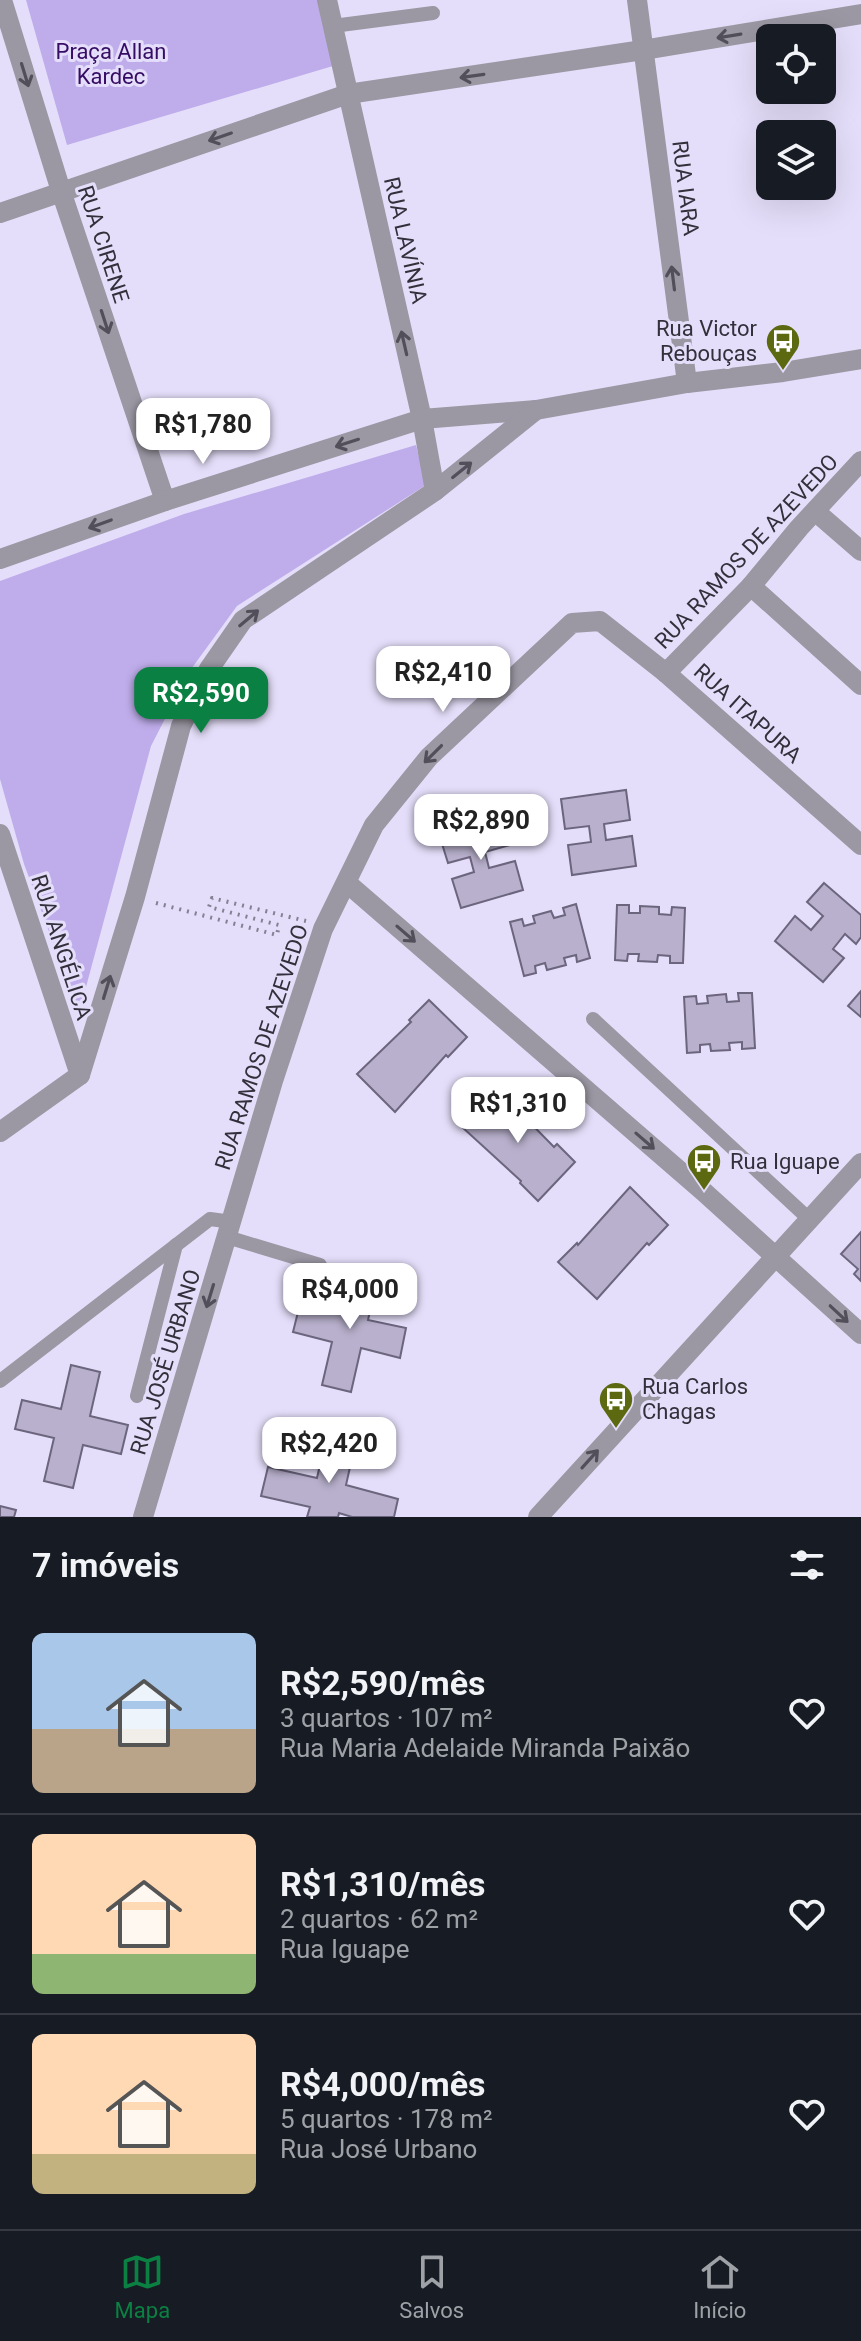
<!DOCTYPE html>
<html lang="pt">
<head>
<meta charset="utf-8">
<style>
	:root { --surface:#171b24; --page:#242831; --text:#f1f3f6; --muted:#9ea1a6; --line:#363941; --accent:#0b8043 }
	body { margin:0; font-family:Roboto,sans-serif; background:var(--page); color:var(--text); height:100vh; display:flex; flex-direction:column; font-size:30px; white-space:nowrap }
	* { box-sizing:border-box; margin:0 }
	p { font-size:26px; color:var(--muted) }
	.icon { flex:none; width:44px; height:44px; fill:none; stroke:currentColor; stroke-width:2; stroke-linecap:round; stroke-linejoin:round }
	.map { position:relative; height:1517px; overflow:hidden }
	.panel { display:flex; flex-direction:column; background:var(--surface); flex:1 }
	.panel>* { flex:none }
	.tools { position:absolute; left:756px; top:24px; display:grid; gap:16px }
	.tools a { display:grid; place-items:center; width:80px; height:80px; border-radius:12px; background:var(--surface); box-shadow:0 8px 32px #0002; font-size:40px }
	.price { position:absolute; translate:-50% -68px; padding:0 18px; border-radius:16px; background:#fff; color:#222; font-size:26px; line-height:52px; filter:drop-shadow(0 2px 4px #0008) }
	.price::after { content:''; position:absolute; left:50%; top:48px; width:24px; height:18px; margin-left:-12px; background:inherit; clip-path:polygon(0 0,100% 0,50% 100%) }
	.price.on { background:var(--accent); color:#fff }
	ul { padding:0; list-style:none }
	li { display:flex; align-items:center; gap:24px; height:200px; padding:0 32px }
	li+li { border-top:2px solid var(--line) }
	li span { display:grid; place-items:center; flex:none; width:224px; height:160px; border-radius:12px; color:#555 }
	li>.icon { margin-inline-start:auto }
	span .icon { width:96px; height:96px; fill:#fffc; stroke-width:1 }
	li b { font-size:34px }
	h2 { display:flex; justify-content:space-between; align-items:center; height:96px; padding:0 32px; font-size:34px }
	.tab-bar { display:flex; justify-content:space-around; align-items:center; height:112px; border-top:2px solid var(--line); background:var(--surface); font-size:22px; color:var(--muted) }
	.tab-bar a { display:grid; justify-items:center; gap:4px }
	.tab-bar .on { color:var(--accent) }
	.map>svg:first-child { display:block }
	.green { fill:#bfadeb }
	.building { fill:#b8b0cc; stroke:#6c657e; stroke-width:2 }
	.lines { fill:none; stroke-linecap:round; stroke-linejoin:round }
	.path { stroke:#858093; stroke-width:4; stroke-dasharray:2 6; stroke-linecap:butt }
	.lane { stroke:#9b97a3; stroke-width:14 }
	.street { stroke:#9b97a3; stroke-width:20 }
	.oneway { stroke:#524f5a }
	.labels { text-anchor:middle; stroke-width:6; stroke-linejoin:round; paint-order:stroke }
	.park-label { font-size:22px; fill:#360d65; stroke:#e5defa }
	.street-label { font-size:22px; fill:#33303b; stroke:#e5defa }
	.poi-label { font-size:22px; fill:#33303b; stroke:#e5defa; text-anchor:start }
</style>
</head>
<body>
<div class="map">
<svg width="861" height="1517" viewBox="0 0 861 1517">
	<rect width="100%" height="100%" fill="#e5defa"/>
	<!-- green -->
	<g class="green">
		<path d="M26,0H318L333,66L67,145Z"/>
		<path d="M416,445L426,485L237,606L189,672L151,746L79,1013L24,864L0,779V581L184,514Z"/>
	</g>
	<!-- building -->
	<g class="building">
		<path d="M626,790L630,820L604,824L606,840L632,836L636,866L572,875L568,845L591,842L589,826L565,829L561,799Z"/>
		<path d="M503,816L510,845L485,852L489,868L515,861L523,890L461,908L452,879L474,872L470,857L448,863L439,834Z"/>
		<path d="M824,883L861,915V937L856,944L845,934L833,949L844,958L823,982L775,941L795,916L811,930L823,916L807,902Z"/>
		<path d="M576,904L590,958L577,962L576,955L564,958L566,965L547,970L545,963L535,966L536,973L524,976L510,922L522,919L524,926L535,923L533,916L551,911L554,918L565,915L563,908Z"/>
		<path d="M617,905H629V913H640V906L659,907V914L671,915L672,907L685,908L683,963H670V956L658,955L657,962L638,961L639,954H628L627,961L615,960Z"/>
		<path d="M861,991V1017L848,1006Z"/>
		<path d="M738,993H752L755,1048L742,1049V1042L729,1043L730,1050L711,1051L710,1044L700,1045V1052L687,1053L684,997L696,996L697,1004L708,1003L707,996L726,994L727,1002L739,1001Z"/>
		<path d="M429,1000L467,1037L448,1057L446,1055L395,1112L357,1074L411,1022L409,1020Z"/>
		<path d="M498,1090L554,1147L557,1144L575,1162L538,1201L520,1183L521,1181L462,1127Z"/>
		<path d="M630,1187L668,1225L649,1245L647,1243L597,1299L558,1262L577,1243L578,1245Z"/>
		<path d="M861,1232V1281L854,1274L858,1269L841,1254Z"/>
		<path d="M349,1269L378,1276L368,1320L406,1328L400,1358L361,1348L351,1392L322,1385L332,1342L293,1332L300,1304L339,1313Z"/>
		<path d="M71,1365L100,1372L90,1416L128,1425L121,1454L83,1445L73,1488L44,1481L54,1438L15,1429L22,1400L61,1409Z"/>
		<path d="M328,1429L357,1436L346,1485L398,1499L394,1517H352L339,1513L338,1517H307L310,1507L261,1496L268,1467L317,1478Z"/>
		<path d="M0,1506L16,1510L14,1517H0Z"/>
	</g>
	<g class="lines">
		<!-- path -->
		<path class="path" d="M156,903L277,935L279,925L209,907L212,898L306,921"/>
		<!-- lane -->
		<g class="lane">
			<path d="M333,26L433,13"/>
			<path d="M593,1019L809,1219"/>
			<path d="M227,1237L320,1265"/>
			<path d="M0,1381L210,1219L232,1222"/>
			<path d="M137,1396L176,1245"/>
		</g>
		<!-- street -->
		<g class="street">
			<path d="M2,0L61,191L165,501"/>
			<path d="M327,0L422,419L435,491"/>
			<path d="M637,0L687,383"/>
			<path d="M0,213L348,94L643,50L861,14"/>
			<path d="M816,512L861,551"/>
			<path d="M0,559L165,501L422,419L536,410L687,383L783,372L861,359"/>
			<path d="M751,586L861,685"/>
			<path d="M666,673L751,586L799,528L861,461"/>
			<path d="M0,834L80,1075"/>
			<path d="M347,883L704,1192L861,1334"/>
			<path d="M0,1132L80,1075L135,897L181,726L209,669L243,620L435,491L536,410"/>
			<path d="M143,1517L273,1081L323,929L374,825L429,757L572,623L600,621L666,673L861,845"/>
			<path d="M538,1517L861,1163"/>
		</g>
	</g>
	<!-- one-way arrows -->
	<defs><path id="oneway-shaft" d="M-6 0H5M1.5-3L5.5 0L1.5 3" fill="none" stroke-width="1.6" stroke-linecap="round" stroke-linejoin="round" transform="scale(2)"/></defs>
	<g class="oneway">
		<use href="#oneway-shaft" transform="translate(729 36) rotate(171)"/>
		<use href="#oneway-shaft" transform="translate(25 75) rotate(73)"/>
		<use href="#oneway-shaft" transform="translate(472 76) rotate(172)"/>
		<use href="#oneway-shaft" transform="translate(220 137) rotate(161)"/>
		<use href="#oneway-shaft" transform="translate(673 278) rotate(-97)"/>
		<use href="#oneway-shaft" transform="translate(105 322) rotate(72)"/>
		<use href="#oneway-shaft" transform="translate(404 343) rotate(-103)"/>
		<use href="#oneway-shaft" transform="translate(347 443) rotate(162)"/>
		<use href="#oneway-shaft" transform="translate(462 470) rotate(-39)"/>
		<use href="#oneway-shaft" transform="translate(100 524) rotate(160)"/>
		<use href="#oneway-shaft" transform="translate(249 618) rotate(-40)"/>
		<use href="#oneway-shaft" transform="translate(433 754) rotate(135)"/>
		<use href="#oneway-shaft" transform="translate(406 934) rotate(41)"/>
		<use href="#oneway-shaft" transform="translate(107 987) rotate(-73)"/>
		<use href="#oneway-shaft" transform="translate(645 1141) rotate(41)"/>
		<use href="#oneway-shaft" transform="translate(210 1296) rotate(107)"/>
		<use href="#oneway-shaft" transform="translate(839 1314) rotate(43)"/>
		<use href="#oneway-shaft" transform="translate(590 1459) rotate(-48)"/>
	</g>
	<!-- icons -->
	<defs>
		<g id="bus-pin" transform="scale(1.8)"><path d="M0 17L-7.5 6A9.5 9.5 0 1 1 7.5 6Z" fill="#5d6910" stroke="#e5defa"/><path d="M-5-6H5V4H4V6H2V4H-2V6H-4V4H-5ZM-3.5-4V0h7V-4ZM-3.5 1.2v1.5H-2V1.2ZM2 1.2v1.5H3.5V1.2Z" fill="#fff"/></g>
	</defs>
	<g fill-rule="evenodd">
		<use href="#bus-pin" x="783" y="341"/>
		<use href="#bus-pin" x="704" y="1161"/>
		<use href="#bus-pin" x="616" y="1399"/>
	</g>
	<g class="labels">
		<!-- park labels -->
		<g class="park-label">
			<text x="111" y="59">Praça Allan<tspan x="111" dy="25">Kardec</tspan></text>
		</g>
		<!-- street labels -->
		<g class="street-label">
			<text transform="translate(686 188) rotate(83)" y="8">RUA IARA</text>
			<text transform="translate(406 240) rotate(77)" y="8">RUA LAVÍNIA</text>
			<text transform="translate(104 244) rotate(72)" y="8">RUA CIRENE</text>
			<text transform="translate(746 551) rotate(-47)" y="8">RUA RAMOS DE AZEVEDO</text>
			<text transform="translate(748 713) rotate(42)" y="8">RUA ITAPURA</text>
			<text transform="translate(62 947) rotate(72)" y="8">RUA ANGÉLICA</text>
			<text transform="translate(261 1047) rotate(-72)" y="8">RUA RAMOS DE AZEVEDO</text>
			<text transform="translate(165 1362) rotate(-73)" y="8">RUA JOSÉ URBANO</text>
		</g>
		<!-- poi labels -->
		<g class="poi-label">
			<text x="757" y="336" text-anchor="end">Rua Victor<tspan x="757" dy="25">Rebouças</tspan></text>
			<text x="730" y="1169">Rua Iguape</text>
			<text x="642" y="1394">Rua Carlos<tspan x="642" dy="25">Chagas</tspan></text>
		</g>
	</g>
</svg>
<div class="tools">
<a><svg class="icon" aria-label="locate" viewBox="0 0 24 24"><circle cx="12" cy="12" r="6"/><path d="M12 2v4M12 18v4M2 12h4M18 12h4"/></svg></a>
<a><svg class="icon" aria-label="layers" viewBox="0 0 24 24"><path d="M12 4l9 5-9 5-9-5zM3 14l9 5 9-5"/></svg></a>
</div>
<b class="price" style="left:203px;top:466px">R$1,780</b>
<b class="price" style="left:443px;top:714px">R$2,410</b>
<b class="price on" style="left:201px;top:735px">R$2,590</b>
<b class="price" style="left:481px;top:862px">R$2,890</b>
<b class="price" style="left:518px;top:1145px">R$1,310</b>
<b class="price" style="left:350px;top:1331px">R$4,000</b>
<b class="price" style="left:329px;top:1485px">R$2,420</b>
</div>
<section class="panel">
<h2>7 imóveis<svg class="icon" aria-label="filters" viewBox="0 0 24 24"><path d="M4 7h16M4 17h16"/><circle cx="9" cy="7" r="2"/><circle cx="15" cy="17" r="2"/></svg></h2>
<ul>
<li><span style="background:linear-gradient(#a9c7e8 60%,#b9a48a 0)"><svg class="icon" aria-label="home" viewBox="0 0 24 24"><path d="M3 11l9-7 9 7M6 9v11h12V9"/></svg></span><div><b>R$2,590/mês</b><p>3 quartos · 107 m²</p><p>Rua Maria Adelaide Miranda Paixão</p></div><svg class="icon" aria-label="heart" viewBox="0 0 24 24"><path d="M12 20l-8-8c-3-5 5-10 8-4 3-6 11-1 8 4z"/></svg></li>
<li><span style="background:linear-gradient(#ffd9b3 75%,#8fb573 0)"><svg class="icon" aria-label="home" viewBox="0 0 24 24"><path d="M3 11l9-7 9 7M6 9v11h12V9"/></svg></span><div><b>R$1,310/mês</b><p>2 quartos · 62 m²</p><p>Rua Iguape</p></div><svg class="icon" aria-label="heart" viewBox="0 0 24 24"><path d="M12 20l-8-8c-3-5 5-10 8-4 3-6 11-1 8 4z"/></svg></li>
<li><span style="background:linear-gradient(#ffd9b3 75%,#c2b280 0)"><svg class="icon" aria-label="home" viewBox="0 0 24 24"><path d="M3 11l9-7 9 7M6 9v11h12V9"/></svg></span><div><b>R$4,000/mês</b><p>5 quartos · 178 m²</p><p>Rua José Urbano</p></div><svg class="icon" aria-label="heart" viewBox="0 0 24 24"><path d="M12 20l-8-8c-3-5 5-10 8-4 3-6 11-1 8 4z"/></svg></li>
</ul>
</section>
<nav class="tab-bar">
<a class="on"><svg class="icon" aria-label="map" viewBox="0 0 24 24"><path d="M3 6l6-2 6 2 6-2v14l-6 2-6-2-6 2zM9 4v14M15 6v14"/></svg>Mapa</a>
<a><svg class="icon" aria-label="saved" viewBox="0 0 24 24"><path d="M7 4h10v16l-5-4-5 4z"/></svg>Salvos</a>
<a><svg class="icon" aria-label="home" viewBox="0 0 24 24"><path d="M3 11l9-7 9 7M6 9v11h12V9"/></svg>Início</a>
</nav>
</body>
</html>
